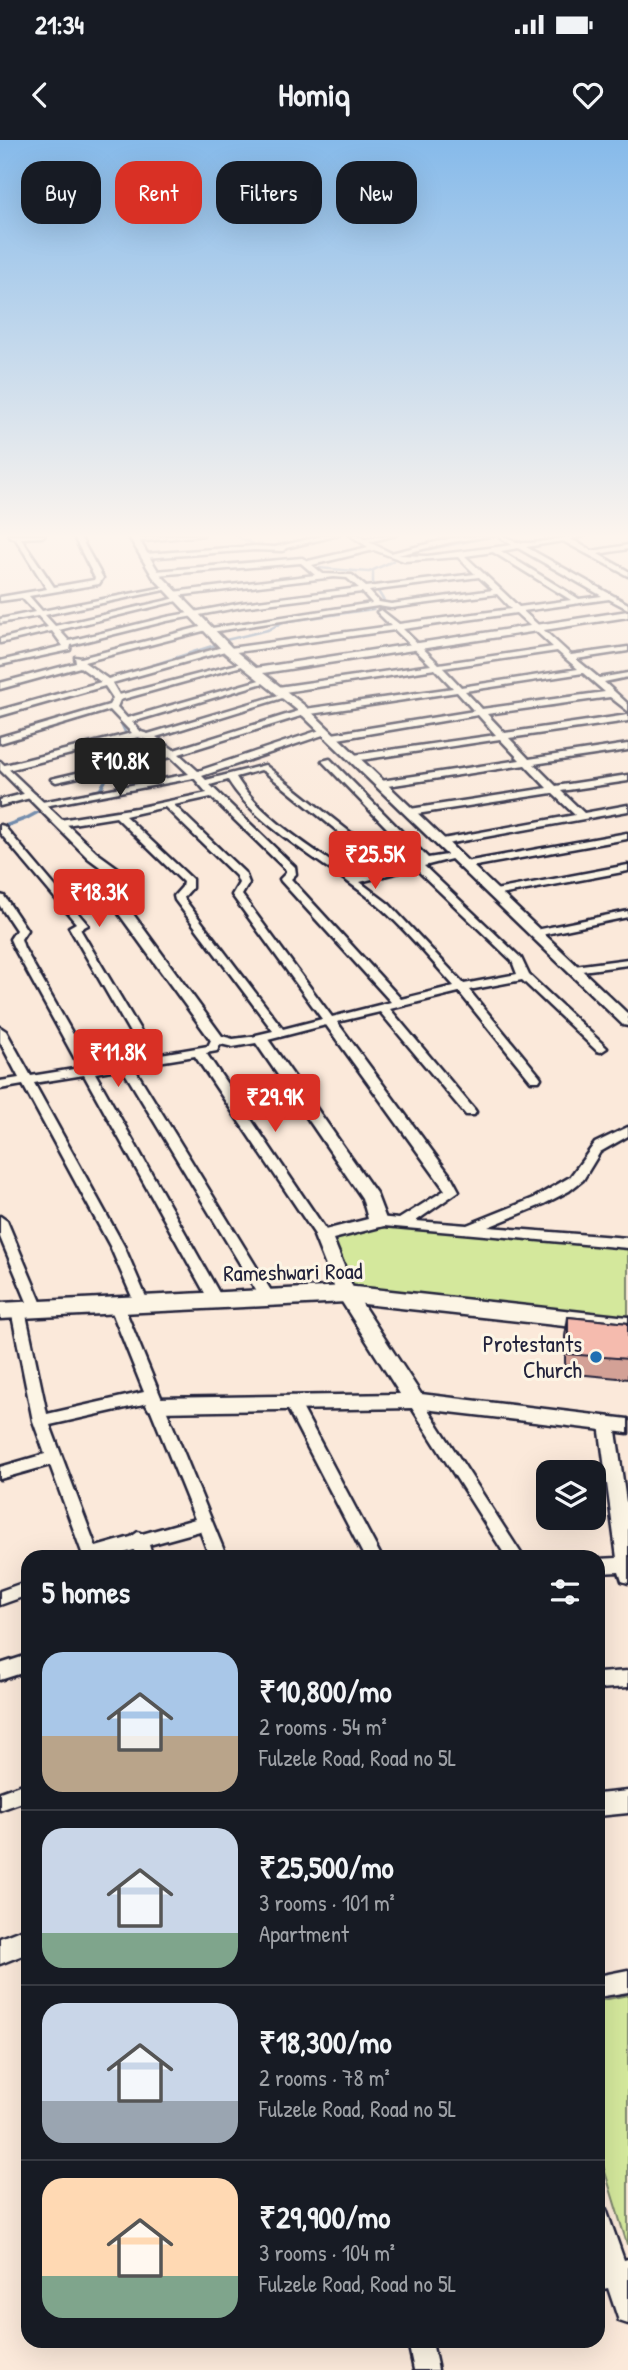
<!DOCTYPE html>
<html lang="en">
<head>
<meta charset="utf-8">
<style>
	:root { --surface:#171b24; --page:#20242c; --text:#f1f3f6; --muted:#9ea1a6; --line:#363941; --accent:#d93025 }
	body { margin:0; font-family:"Patrick Hand",sans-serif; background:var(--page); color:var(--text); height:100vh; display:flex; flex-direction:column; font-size:26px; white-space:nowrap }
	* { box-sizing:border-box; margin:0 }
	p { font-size:23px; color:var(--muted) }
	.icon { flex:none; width:38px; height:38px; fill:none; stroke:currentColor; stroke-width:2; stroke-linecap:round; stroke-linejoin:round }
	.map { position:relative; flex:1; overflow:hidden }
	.details { position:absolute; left:21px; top:1410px; width:584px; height:798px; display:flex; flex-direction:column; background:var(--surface); border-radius:21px; box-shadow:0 7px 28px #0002 }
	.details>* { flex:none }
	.hud { position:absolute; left:21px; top:21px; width:586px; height:63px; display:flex; gap:14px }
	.controls { position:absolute; left:536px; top:1320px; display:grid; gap:14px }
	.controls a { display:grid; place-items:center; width:70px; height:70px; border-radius:14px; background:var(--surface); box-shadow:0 7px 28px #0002; font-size:35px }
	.price { position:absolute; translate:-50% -60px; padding:0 16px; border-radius:7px; background:var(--accent); color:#fff; font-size:23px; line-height:46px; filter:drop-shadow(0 2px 4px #0008) }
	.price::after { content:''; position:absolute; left:50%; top:42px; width:21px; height:16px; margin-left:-10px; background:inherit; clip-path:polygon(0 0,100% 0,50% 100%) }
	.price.active { background:#222; color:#fff }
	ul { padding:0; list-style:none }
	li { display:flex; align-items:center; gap:21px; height:175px; padding:0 21px }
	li+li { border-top:2px solid var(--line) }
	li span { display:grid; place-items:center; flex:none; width:196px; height:140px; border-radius:21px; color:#555 }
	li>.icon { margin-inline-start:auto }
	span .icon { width:84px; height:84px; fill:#fffc; stroke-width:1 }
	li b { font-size:30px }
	h2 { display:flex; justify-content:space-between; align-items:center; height:84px; padding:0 21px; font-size:30px }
	.chip { padding:0 24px; border-radius:21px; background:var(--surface); box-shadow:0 7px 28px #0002; font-size:24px; line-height:63px }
	.chip.active { background:var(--accent); color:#fff }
	.status { display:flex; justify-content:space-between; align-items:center; height:49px; padding:0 35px; background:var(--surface); direction:ltr }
	.status svg { height:19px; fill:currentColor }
	header { display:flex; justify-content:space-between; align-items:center; height:91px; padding:0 21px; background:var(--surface); font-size:32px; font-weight:800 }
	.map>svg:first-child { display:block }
	.green { fill:#d4e89c; stroke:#7b856c; stroke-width:2 }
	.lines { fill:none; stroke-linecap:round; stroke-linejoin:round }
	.stream-far1 { stroke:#6682a6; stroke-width:2.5 }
	.stream { stroke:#6682a6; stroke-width:3.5 }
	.minor-casing { stroke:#22223b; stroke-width:5 }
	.tertiary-casing { stroke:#22223b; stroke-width:5 }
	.secondary-casing { stroke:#22223b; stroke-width:5 }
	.minor { fill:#fcf5e5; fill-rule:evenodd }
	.tertiary { fill:#fcf5e5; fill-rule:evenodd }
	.secondary { fill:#fcf5e5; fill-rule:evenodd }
	.wall { fill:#d3a196; stroke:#22223b; stroke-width:2 }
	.building { fill:#f5bbae; stroke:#22223b; stroke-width:2 }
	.poi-dot { fill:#1f6fb2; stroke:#fcf5e5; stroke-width:2.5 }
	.labels { text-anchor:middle; stroke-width:6; stroke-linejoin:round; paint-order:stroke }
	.street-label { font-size:23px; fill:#22223b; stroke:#fcf5e5 }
	.poi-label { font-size:23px; fill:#22223b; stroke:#fcf5e5; text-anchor:end }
</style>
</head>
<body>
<div class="status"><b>21:34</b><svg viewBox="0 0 49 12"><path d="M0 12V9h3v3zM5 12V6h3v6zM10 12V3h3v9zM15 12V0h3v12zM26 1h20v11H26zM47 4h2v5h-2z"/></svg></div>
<header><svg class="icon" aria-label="back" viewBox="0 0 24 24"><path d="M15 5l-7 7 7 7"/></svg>Homiq<svg class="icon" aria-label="heart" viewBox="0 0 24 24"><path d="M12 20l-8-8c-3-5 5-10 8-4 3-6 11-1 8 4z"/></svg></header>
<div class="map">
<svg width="628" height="2230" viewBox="0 0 628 2230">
	<rect width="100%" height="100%" fill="#fbe9da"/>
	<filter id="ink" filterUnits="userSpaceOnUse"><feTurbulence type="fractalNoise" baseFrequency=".0143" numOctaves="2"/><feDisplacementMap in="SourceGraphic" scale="14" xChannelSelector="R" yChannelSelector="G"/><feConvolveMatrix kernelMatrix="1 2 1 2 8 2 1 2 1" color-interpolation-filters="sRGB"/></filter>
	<g filter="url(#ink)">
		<!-- green -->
		<g class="green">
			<path d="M381,1086L628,1107V1178L351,1149L331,1097Z"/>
			<path d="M628,1855V2104H627L599,2012L598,1861Z"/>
		</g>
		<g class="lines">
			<!-- stream-far1 -->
			<g class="stream-far1">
				<path d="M235,395L257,406"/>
				<path d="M398,418L405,414L496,396"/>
				<path d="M318,428L369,432L393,421"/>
				<path d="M373,432V444"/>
				<path d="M226,500L268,490L283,482L373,469L384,461L376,448"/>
				<path d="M110,539L215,505"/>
				<path d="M118,577L125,592"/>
			</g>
			<!-- stream -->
			<g class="stream">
				<path d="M70,657L100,650L122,610L124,601"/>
				<path d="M0,688L27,678L57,662"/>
			</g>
			<!-- minor casing -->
			<g class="minor-casing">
				<g id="minor">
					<path d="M9,395H45L42,397L21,398L54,447L94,440L95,438L73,395H79L103,438L99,444L29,456L42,471L170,446L174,448L45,475L55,486L181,457L185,459L59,490L69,501L167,477L242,463L359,448L347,438L334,437L176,456L172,454L173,452L315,435L301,423L156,435L152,433L156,431L302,418L308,421L368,407L350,395H357L364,399L396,395L369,402L391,413L452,398L495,395L452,402L398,415L427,416L512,405L497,395C507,395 513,403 522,403C544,404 566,395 588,395L571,399L592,411L628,405V409L598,414L628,431V436L563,401L526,407L628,464V469L609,459L523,471L571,515L628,507V511L576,519L599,538L628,533V537L604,542L628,564V571L610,557L487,574L505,593L628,575V581L509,598L529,619L628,604V610L534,624L556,646L628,635V641L561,651L584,673L628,665V671L441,705L436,702L437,700L575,675L552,653L410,675L405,672L410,669L547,648L525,625L381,647L376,644L381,641L520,620L500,599L354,621L349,618L354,615L496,595L478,575L332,600L328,597L332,594L474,571L457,552L304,575L179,614L198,631L323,589H329V593L202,636L206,640L265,625L394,727L419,721L322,621L330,619L428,718L459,713V717L424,726L521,818L529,835L607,908L601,912L597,911L522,840L469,850L539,935L541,938L539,941H531L459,852L390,869L474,969L476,972L474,975H466L380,872L337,882L452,1038L459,1051L416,1081L467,1085L534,1058L570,1037L595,1003L628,987V996L600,1012L583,1040L569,1051L544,1064L488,1087L628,1098V1108L373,1085L371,1082L378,1077L399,1079L445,1050L326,885L260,902L256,901V895L273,891L175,760L174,756L182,747L183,742L116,677L60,686L55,683L60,680L136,668L207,653L194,638L39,667L37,665L42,662L189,634L171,617L56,642L51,639L166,612L151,601L138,597L4,631L0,629L1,626L132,593L110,570L0,603V597L109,565L113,558L105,546L0,576V570L101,542L80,527L0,549V543L76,523L75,517L81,518L208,485L212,488L372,463L362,452L242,467L167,481L71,505L70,510L0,525V521L63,506L52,491L0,503V499L48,487L38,476L0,483V479L35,472L22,458L0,461V457L47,449L15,398L10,397ZM518,408L602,456L579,459L501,411ZM374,410L404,421L458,417L475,434L366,447L352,435L323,434L312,425ZM493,412L571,460L519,467L465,416ZM479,437L493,450L391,464L379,462L369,451ZM497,454L511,469L399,484L381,470L377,472L391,486L230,508L226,506L108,539L84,522L207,490L211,492L378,466L391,468ZM516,473L553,507L439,524L403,489ZM395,490L431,525L278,547L274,550L278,553L435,529L453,548L305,569L174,610L156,597L289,556L282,554L148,594L141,592L132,582L270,541L263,539L127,578L117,567L120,560L249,524L245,522L119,555L112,543L225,511L229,513ZM557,511L578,529L461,547L443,528ZM583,533L605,552L482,569L465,551ZM261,630L265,632L384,729L353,737C315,710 260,677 236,637ZM228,640C258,689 328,724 372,760C402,785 428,817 454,846L401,859L291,739L296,734L295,727L210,645ZM211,657L286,730V733L280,739L281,741L391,862L332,877L242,755L249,743L245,733L174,665ZM165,667L236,736L239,743L232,755L322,879L283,889L185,760L184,757L192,748V739L125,676ZM415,728L512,821L517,834L464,844L389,764L360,742Z"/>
					<path d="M177,395H204L135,402L131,400Z"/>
					<path d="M327,395H339L286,408L283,411L255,410L145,418L141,416L145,414L255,406L275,407Z"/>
					<path d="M31,652L36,655L34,657L0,666V660Z"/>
					<path d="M0,685L4,686L88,785L80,789L155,915L208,906L213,896L217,895L223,899L217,911L206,913L328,1093L330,1096L328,1099H318L195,916L133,926L273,1154L275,1158L273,1162H263L122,928L95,933L223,1160L221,1164H211L84,935L34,943L124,1106L149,1164L142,1169L135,1164L110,1106L23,945L0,949V941L19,938L0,902V887L6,891L31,936L80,928L14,808L10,799L16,790L0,766V755L4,756L27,790L21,799L24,808L91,926L144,917L69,787L76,783L0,693Z"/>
					<path d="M627,693V699L465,728L460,725L465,722Z"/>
					<path d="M628,725V731L495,756L490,753L495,750Z"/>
					<path d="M628,771V777L536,796L531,793L536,790Z"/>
					<path d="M628,819V825L574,832L568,829L574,826Z"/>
					<path d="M0,1076L7,1081L44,1169L42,1173L37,1174L30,1169L0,1097Z"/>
					<path d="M117,1162L124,1167L227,1418H210L200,1391L149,1405L153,1418H136L134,1410L107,1418H84L50,1325L0,1339V1327L45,1314L33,1281L11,1170L13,1166H23L25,1170L47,1274L144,1252L110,1167ZM148,1263L195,1379L142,1394L138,1392L131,1397L96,1407L50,1285Z"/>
					<path d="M415,1255L420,1257L524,1418H507L410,1265L407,1261L410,1257Z"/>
					<path d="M292,1256L297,1258L382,1418H365L284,1262L287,1258Z"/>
					<path d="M607,1278L613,1280L615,1284L628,1376V1443L622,1441L619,1432L598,1433V1419L617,1418L599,1284L601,1280Z"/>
					<path d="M28,1441V1455L0,1465V1451Z"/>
					<path d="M28,1515V1531L0,1540V1524Z"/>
					<path d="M628,1531V1547L598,1549V1533Z"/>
					<path d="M28,1642V1660L0,1670V1652Z"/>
					<path d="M628,1830V1852L598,1857V1836Z"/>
					<path d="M598,2066L606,2069L624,2120L628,2119V2184L619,2181L608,2148L598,2150V2126L601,2125L598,2116Z"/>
					<path d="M408,2202H432L438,2230H414Z"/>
				</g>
			</g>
			<!-- tertiary casing -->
			<g class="tertiary-casing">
				<g id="tertiary">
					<path d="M128,395H136L160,434L233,509L256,528L628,471V477L263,533L305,566L628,874V886L623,885L297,570L225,513L153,437Z"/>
					<path d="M0,621L96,712L125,733L134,750L133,774L222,896L233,899L265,895L376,1053L387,1082L384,1086L333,1099L355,1153L421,1254L628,1279V1293L415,1268L156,1272L149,1270L146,1265L149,1260L156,1258L400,1254L337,1154L314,1096L317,1092L368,1079L362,1058L256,903L233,907L212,902L119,774L120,750L115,738L88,718L0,630Z"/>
					<path d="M628,1651V1673L598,1676V1654Z"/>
					<path d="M28,1787V1813L0,1824V1798Z"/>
				</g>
			</g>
			<!-- secondary casing -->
			<g class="secondary-casing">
				<path id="secondary" d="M346,1146L628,1177V1193L346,1162L0,1179V1163Z"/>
			</g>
			<!-- minor -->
			<use href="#minor" class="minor"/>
			<!-- tertiary -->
			<use href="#tertiary" class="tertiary"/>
			<!-- secondary -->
			<use href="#secondary" class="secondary"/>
		</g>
		<!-- wall -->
		<path class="wall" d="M568,1177L628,1183V1239L565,1233V1196Z"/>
		<!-- building -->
		<path class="building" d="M568,1177L628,1183V1219L568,1214Z"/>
	</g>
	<!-- sky -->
	<linearGradient id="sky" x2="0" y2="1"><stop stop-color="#86baea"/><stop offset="0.56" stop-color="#fdf5ee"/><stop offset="1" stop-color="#fdf5ee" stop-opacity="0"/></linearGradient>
	<rect width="628" height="707" fill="url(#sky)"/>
	<!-- markers -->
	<circle class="poi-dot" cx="596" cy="1217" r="7"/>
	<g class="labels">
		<!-- street labels -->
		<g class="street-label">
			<text transform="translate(293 1132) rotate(-1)" y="8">Rameshwari Road</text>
		</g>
		<!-- poi labels -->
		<g class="poi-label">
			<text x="582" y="1212">Protestants<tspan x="582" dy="26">Church</tspan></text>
		</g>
	</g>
</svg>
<div class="controls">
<a><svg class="icon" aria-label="layers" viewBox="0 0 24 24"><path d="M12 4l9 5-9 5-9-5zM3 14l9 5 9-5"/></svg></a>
</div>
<b class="price active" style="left:120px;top:658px">₹10.8K</b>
<b class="price" style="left:375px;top:751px">₹25.5K</b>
<b class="price" style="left:99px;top:789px">₹18.3K</b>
<b class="price" style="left:118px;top:949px">₹11.8K</b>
<b class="price" style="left:275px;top:994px">₹29.9K</b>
<div class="hud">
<a class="chip">Buy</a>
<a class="chip active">Rent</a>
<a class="chip">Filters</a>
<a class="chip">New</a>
</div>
<section class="details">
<h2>5 homes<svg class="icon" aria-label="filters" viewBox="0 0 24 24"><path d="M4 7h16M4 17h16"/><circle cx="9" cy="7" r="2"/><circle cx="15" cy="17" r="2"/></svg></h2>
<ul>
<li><span style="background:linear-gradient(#a9c7e8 60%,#b9a48a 0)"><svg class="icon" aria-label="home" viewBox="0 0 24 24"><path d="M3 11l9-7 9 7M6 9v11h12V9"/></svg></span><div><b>₹10,800/mo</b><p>2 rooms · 54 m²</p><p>Fulzele Road, Road no 5L</p></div></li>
<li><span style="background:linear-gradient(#c9d6e8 75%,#7fa58c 0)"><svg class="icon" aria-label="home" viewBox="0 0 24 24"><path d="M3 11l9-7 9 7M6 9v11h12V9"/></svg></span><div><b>₹25,500/mo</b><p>3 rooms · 101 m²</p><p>Apartment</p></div></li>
<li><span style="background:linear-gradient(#c9d6e8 70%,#9aa5b1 0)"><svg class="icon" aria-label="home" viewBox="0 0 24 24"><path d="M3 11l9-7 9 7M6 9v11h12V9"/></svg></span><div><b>₹18,300/mo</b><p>2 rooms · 78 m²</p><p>Fulzele Road, Road no 5L</p></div></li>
<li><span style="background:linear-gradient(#ffd9b3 70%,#7fa58c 0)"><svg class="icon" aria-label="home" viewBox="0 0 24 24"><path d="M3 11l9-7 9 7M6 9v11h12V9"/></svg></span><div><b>₹29,900/mo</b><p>3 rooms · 104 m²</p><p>Fulzele Road, Road no 5L</p></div></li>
</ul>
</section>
</div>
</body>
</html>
